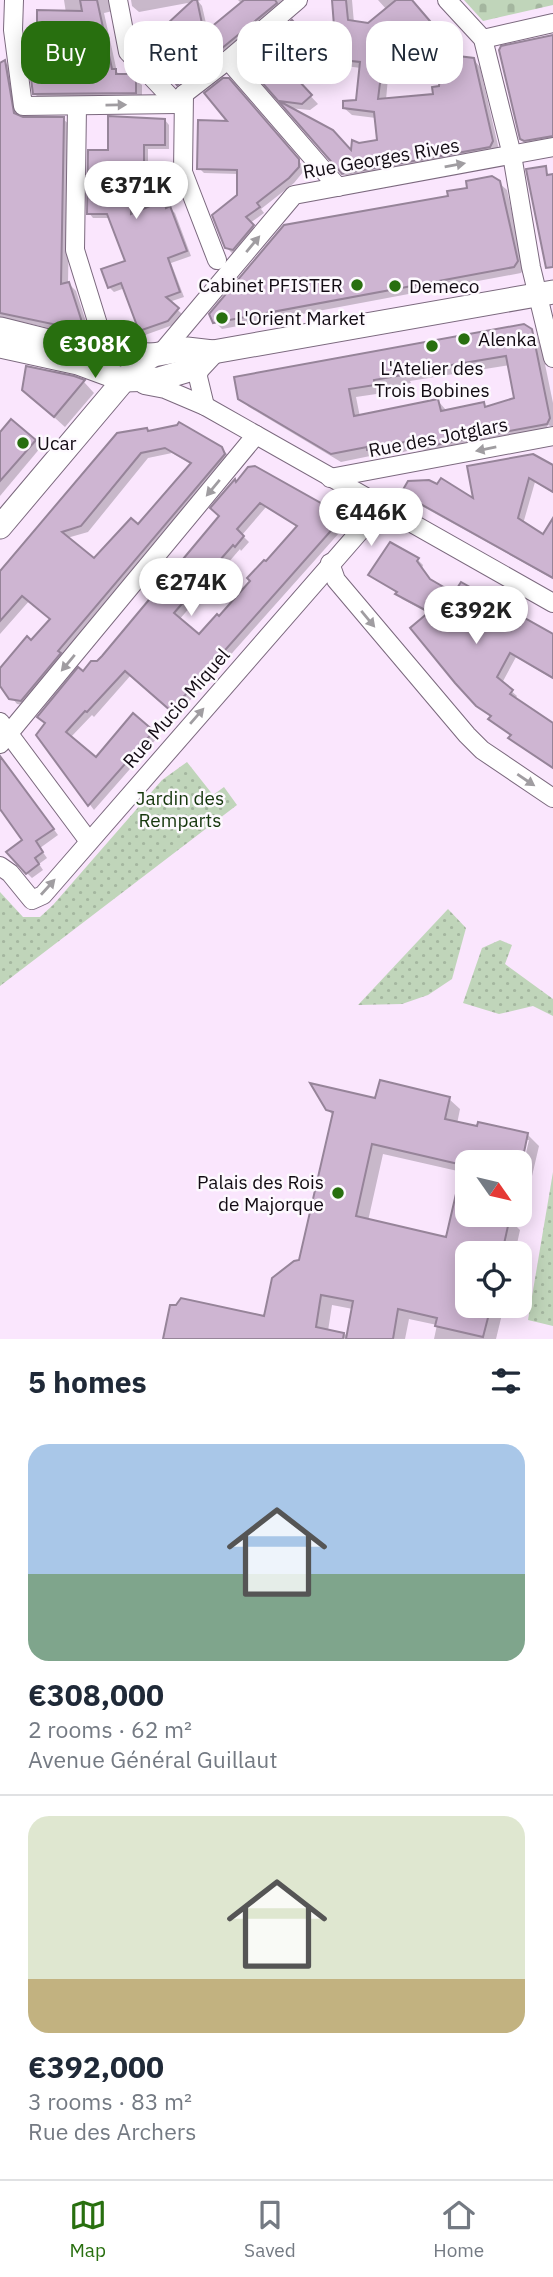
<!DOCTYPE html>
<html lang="en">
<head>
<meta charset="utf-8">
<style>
	:root { --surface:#fff; --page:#f6f6f7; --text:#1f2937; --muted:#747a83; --line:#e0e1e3; --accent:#286f0f }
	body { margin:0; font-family:"IBM Plex Sans",sans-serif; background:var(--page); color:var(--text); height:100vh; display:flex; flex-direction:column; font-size:26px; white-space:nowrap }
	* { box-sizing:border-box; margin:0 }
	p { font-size:23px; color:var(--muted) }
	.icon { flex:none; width:38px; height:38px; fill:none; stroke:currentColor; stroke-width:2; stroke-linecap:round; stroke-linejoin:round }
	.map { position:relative; height:1339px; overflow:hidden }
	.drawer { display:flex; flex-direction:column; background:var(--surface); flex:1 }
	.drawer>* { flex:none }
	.hud { position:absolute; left:21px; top:21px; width:511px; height:63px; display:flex; gap:14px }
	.needle { width:46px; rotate:124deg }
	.controls { position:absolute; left:455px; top:1150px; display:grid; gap:14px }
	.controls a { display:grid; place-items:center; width:77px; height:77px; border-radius:14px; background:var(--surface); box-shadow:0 4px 18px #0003; font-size:35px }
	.price { position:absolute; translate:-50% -60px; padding:0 16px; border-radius:24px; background:#fff; color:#222; font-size:23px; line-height:46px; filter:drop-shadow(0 2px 4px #0008) }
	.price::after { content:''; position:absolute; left:50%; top:42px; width:21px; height:16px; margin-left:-10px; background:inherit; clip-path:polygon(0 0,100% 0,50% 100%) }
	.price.on { background:var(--accent); color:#fff }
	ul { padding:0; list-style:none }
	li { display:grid; align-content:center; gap:14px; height:371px; padding:0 28px }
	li+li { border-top:2px solid var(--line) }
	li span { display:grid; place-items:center; height:217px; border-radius:21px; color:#555 }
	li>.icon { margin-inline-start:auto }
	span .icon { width:126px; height:126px; fill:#fffc; stroke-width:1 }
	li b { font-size:30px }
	h2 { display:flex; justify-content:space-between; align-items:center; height:84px; padding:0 28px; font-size:30px }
	.chip { padding:0 24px; border-radius:21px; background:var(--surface); box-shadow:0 4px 18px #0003; font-size:24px; line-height:63px }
	.chip.on { background:var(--accent); color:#fff }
	.dock { display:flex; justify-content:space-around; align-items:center; height:98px; border-top:2px solid var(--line); background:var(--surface); font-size:19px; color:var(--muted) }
	.dock a { display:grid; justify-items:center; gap:4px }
	.dock .on { color:var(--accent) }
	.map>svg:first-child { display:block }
	.grass { fill:url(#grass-dots) }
	.cemetery { fill:url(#cemetery-stones) }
	.shadow { fill:#0003; fill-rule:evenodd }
	.building { fill:#ceb5d2; stroke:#968499; stroke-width:2; fill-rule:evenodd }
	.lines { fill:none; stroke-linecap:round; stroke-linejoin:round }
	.minor-casing { stroke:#7b697e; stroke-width:20 }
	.major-casing { stroke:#7b697e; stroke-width:25 }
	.minor { stroke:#fff; stroke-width:18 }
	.major { stroke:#fff; stroke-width:23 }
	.oneway { fill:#a09da1 }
	.poi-dot { fill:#286f0f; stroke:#fdf9fe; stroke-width:2.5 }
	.labels { text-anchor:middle; stroke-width:5; stroke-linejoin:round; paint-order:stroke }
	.street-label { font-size:19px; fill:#120b13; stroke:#fdf9fe }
	.poi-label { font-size:19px; fill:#120b13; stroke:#fdf9fe; text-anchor:start }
	.park-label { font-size:19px; fill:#16370d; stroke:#fdf9fe }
</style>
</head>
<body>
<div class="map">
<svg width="553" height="1339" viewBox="0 0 553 1339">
	<defs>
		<pattern id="grass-dots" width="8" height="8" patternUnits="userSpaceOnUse" patternTransform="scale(1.75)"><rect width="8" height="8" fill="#c0d5ba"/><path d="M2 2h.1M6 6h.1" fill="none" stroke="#a4b69f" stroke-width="1.8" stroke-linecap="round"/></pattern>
		<pattern id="cemetery-stones" width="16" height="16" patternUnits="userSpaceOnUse" patternTransform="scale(1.75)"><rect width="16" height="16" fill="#c0d5ba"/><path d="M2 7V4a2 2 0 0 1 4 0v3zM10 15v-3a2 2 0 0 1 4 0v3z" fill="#a4b69f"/></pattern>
	</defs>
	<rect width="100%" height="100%" fill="#fae6fd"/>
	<!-- grass -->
	<g class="grass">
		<path d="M187,762L213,795L224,787L237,805L0,986V892L23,917H40L53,905L162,780Z"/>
		<path d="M448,909L466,928L452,979L428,995L402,1004L358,1005Z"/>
		<path d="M500,940L512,945L505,964L553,999V1016L533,1006L499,1014L463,1003L482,948Z"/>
		<path d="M553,1172V1326L528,1320Z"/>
	</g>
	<!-- cemetery -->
	<path class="cemetery" d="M464,0H553V5L483,21Z"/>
	<!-- shadow -->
	<g class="shadow">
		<path d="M64,0H117L113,11L104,13L117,72L121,76H133L142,85V99L41,100L35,94L38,47L66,13Z"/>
		<path d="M131,0H201L198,1L202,6L208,32L242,4L238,0H292L185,90L179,84L193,2L139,12L132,6Z"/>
		<path d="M334,0H352L354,23L369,25L387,10L378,0H411L447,43L442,52L410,68L389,66L386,100L435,96L473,59L480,67L499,150L351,181L261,78L299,29L315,47L294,65L297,68L290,74L318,104L310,110L289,108L352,153L359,145L379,141L376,118L352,115L344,108L358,102L361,68L322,63L315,57L337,40Z"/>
		<path d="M553,35V141L527,144L521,138Z"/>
		<path d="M5,62L12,69L20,118L63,119L71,126L68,283L76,291L88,328V333L84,336L0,317V65Z"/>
		<path d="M234,86L303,166V172L294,183L261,209L264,213L250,223L258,232L239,254L232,253L226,247L239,196V174L204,173L199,168L231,123Z"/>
		<path d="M165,120L169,125V149H148V169H135V214L163,202L175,213L191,256L171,263L184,297L169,302L182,314L173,325L145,335L141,330L125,288L114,292L109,287L127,262L110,218H93L89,213L110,152Z"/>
		<path d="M499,183L507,190L524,268L521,273L222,329L215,322L450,197Z"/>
		<path d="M531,331L540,340L553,403V427L548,425L543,434L429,456L421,448L385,456L377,457L375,455L341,462L249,407L239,398ZM510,365L516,399L487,408L483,404L446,410L438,401L360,417L356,397L383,393L382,388L411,383L410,381Z"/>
		<path d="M28,368L84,382L94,393L65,427L35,400Z"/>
		<path d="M147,429L150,433L221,448L228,455L28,706L17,704L0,683V670L31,642L52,619L30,600L0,634V573ZM172,453L192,465L138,526L94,561L67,538L88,532L148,458Z"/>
		<path d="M0,434L35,441L41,447L0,496Z"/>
		<path d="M553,466V493L535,482L523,524L543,536L553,539V579L409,499L404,493L475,502Z"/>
		<path d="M237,483L343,517L348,523L177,715L131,675L94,717L92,715L70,738L96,759L153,732L158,737L94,810L38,735L83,674L98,663L221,517ZM266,507L298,527L219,619L199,637L179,620L240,549L241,551L249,542L242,535Z"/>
		<path d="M390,544L418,560L423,565L422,568L431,582L455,596L553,636V679L516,657L502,683L517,696L515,699L553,726V769L515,743L512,736L490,719L492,717L430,614L402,599L398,593L370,575Z"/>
		<path d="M0,762L7,766L58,835L40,848L47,858L39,864L43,870L32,878L27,873L24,840L2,809L0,812Z"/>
		<path d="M449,1099L460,1109L457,1124L528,1135L539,1146L529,1189L521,1187L520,1194V1178L529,1140H525L520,1163L467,1162V1214H515L513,1223L520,1230L515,1253H467V1306H504L496,1339H434L437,1325L409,1319L405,1339H165L266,1318L301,1261L334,1116L327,1109L377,1100ZM383,1154L462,1172L447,1239L368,1221ZM332,1305L353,1309L348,1335L328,1331Z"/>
	</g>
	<!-- building -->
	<g class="building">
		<path d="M80,0H97L112,69H116V74H133L136,77V93L33,94L27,48L37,46V10L82,11Z"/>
		<path d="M193,0H197L204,33L244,0H275L277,3L177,85L159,64L185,42L167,24Z"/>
		<path d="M332,0H346L348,20L368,23L396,0H412L441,34L435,45L402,61L383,59L378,99L433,94L432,87L439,86L442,54L474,58L493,141L490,147L342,174L259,79L245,61L292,20L309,39L288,57L291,60L285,66L312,95L302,104L279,101L333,130L351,150L352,140L359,143L377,140L374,112L343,108V101L356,100L360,62L313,57L335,39Z"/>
		<path d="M553,35V136L524,141L520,139L499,50L501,46Z"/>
		<path d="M5,60L14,113L23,117H64L61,284L69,282L81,319L82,325L76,329L0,313V63Z"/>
		<path d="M223,78H229L299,159V167L289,178L257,203L260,207L246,217L254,225L233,250L225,248L212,215L237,195V170L197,169L198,120L227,121L204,93Z"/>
		<path d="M108,116L165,119V145H144V165H131V214L164,200L166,208L170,206L187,251L168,258L180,292L166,297L179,308L168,321L139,331L121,283L108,288L101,269L125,261L107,214H87L88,150H108Z"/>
		<path d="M546,166L547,175L553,174V267L546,268L526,169Z"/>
		<path d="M492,176L500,181L518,261L514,267L213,323L209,314L284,225L448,196L447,191L467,188L466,181Z"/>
		<path d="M524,324L532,329L550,418L547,424L419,448L417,439L376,449L367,450V447L331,454L238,399L234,377ZM506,356L514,398L485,407L484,402L441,411L438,399L354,416L349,389L375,385L374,380L403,375V373Z"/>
		<path d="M26,366L74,376L85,380L54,417L22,390Z"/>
		<path d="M11,419L36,440L0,481V432Z"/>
		<path d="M179,422L222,447L225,454L58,651L61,653L21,701L9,699L0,686V668L27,636L31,640L50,619L22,596L0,621V571L117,433L147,428L148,431L177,425ZM165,448L191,463L138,524L131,518L94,558L62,532L81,526L141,453Z"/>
		<path d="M533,454L553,465V492L529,478L518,518L543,534L553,518V578L401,493L408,481L429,480L437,484L441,478L473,498L467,466Z"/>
		<path d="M255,466L344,516L171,711L125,671L87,712L85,711L66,732L96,757L133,713L154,731L88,806L36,735L45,723L37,717L78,667L83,671L91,661H97L102,656L219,516L210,508L235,479L236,482L248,467ZM260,503L297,526L266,561L264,560L247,578L250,581L219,616L217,614L199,634L174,613L233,545L235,547L244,536L237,529Z"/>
		<path d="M390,542L419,558L417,561L430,579L454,593L461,582L553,634V678L510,653L497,677L513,690L510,694L553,723V768L508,738L511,735L488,719L491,716L476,706L455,683L410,628L429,612L395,594L397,592L368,575Z"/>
		<path d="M0,756L54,829L36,841L43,852L35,858L39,864L26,874L6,852L22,840L0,809Z"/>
		<path d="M380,1080L450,1097L445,1119L477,1126L478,1122L528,1133L522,1162H467V1166L372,1144L356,1216L446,1237L462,1168L467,1169V1214H510V1217L502,1253H467V1306H491L483,1337L435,1326L437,1318L398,1309L393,1339H346L353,1301L321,1295L316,1327L344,1333L343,1339H163L170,1305H176L181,1298L264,1316L272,1278L294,1261L299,1260L333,1112L326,1110L310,1083L375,1098Z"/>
	</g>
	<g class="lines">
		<!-- minor casing -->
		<g class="minor-casing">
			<g id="minor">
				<path d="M14,0L13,30L23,106L177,104"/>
				<path d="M118,0L128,52L177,104"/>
				<path d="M447,0L483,39L512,155L531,267L553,358"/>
				<path d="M483,39L553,23"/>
				<path d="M228,60L338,187"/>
				<path d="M184,94L183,172L217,260"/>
				<path d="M178,102L184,94L228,60L298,0"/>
				<path d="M77,106L75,250L101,334"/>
				<path d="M162,352L294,195L553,147"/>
				<path d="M199,367L198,377L205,406"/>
				<path d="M144,385L165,389L205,406L553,603"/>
				<path d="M330,478L553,436"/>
				<path d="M330,563L336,580L467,735L482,750L553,798"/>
				<path d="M0,722L88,840"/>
				<path d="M0,744L256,435"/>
				<path d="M0,866L10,873L32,900L43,895L381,507"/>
			</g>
		</g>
		<!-- major casing -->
		<g class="major-casing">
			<g id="major">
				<path d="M0,329L96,353L153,355L187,349L213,352L553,292"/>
				<path d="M0,346L78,363L124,380L159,379L199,367L213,352"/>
				<path d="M0,527L124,380L139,365L153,355"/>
			</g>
		</g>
		<!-- minor -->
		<use href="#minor" class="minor"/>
		<!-- major -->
		<use href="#major" class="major"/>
	</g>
	<!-- one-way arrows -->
	<defs><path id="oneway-solid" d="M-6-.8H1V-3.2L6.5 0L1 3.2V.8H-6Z" transform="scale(1.75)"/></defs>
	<g class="oneway">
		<use href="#oneway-solid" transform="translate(116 105) rotate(-1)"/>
		<use href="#oneway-solid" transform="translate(455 165) rotate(-10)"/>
		<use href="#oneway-solid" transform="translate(253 244) rotate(-50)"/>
		<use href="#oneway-solid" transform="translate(486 449) rotate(169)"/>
		<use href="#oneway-solid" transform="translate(213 488) rotate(130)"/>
		<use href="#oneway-solid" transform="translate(368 619) rotate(50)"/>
		<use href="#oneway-solid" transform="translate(68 663) rotate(130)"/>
		<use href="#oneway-solid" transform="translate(197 716) rotate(-49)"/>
		<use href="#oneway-solid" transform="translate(526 780) rotate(34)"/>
		<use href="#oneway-solid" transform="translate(48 887) rotate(-48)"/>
	</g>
	<!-- markers -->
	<g class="poi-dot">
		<circle cx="357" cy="285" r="7"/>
		<circle cx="395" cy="286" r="7"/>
		<circle cx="222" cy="318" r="7"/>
		<circle cx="464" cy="339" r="7"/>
		<circle cx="432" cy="346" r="7"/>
		<circle cx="23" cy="443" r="7"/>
		<circle cx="338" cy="1193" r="7"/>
	</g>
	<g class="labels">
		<!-- street labels -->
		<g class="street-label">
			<text transform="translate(381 158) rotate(-10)" y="7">Rue Georges Rives</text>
			<text transform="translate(438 437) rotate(-11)" y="7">Rue des Jotglars</text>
			<text transform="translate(176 708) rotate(-49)" y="7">Rue Mucio Miquel</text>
		</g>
		<!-- poi labels -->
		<g class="poi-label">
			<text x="343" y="292" text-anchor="end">Cabinet PFISTER</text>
			<text x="409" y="293">Demeco</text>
			<text x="236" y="325">L'Orient Market</text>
			<text x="478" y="346">Alenka</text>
			<text x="432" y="375" text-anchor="middle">L'Atelier des<tspan x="432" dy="22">Trois Bobines</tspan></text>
			<text x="37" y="450">Ucar</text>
			<text x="324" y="1189" text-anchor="end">Palais des Rois<tspan x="324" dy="22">de Majorque</tspan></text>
		</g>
		<!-- park labels -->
		<g class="park-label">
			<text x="180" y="805">Jardin des<tspan x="180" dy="22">Remparts</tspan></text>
		</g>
	</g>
</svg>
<div class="controls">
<a><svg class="needle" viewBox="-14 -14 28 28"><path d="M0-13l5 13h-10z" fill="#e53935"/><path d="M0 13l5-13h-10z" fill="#747a83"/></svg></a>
<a><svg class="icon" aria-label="locate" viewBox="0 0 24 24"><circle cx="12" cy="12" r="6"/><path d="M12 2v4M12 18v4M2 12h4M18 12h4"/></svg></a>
</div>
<b class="price" style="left:136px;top:221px">€371K</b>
<b class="price on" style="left:95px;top:380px">€308K</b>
<b class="price" style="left:371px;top:548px">€446K</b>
<b class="price" style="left:191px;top:618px">€274K</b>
<b class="price" style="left:476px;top:646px">€392K</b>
<div class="hud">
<a class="chip on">Buy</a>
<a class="chip">Rent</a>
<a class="chip">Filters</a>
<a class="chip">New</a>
</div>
</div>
<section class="drawer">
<h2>5 homes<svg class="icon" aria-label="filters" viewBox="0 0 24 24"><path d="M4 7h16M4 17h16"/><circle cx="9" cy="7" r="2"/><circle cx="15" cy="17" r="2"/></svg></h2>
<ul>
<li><span style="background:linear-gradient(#a9c7e8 60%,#7fa58c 0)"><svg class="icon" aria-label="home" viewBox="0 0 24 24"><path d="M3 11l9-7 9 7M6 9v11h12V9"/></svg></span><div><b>€308,000</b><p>2 rooms · 62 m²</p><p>Avenue Général Guillaut</p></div></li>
<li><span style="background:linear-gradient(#dfe7d0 75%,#c2b280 0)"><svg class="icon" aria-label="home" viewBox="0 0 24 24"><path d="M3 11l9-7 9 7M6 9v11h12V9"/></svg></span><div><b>€392,000</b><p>3 rooms · 83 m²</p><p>Rue des Archers</p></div></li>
</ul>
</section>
<nav class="dock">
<a class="on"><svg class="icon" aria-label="map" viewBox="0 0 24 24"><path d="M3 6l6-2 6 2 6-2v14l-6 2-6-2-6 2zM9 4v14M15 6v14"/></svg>Map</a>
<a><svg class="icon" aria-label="saved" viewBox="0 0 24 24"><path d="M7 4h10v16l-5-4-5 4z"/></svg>Saved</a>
<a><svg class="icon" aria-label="home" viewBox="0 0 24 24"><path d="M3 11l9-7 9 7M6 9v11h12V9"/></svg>Home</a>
</nav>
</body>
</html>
